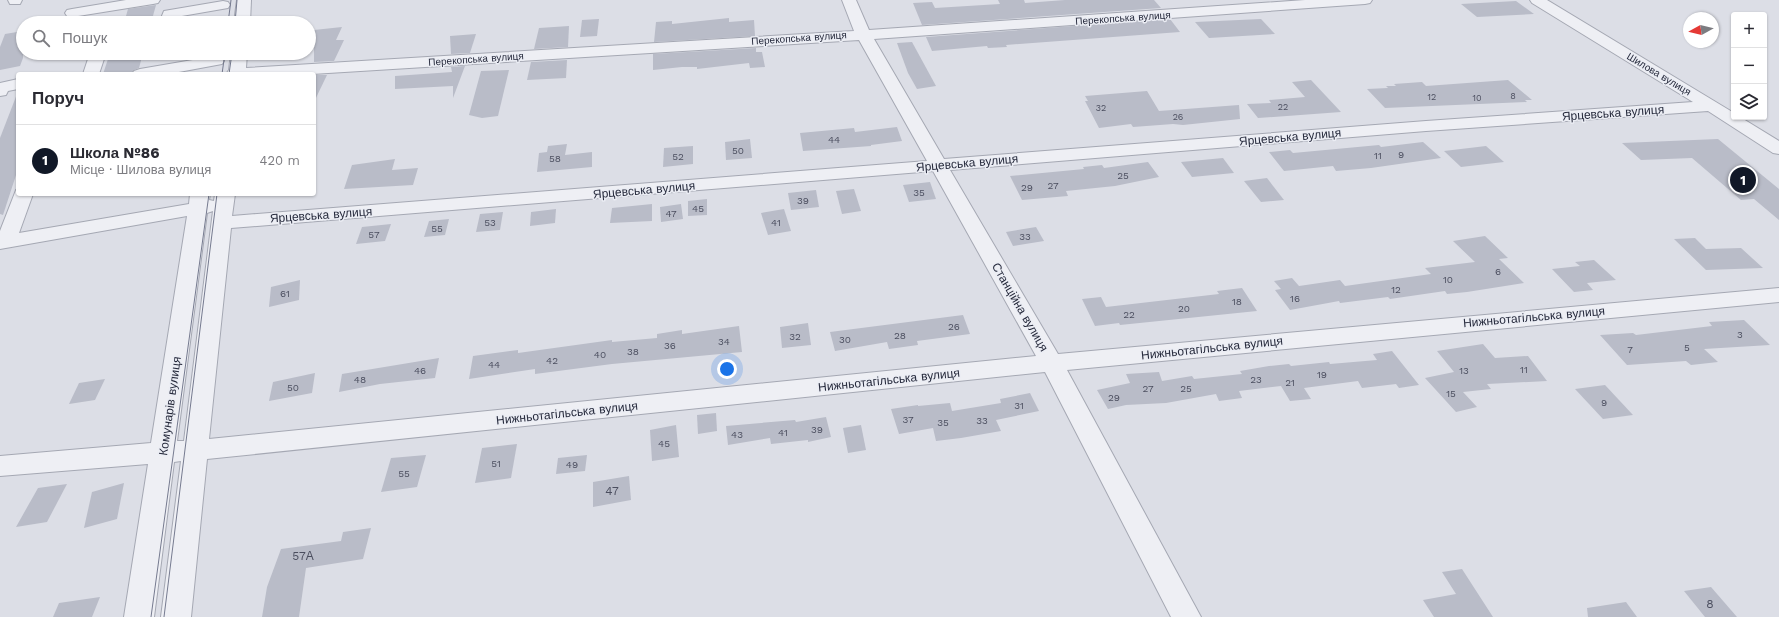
<!DOCTYPE html>
<html lang="uk">
<meta charset="utf-8">
<style>
:root{--surface:#fff;--page:#f2f2f3;--text:#2b2b33;--muted:#7c7c81;--line:#e1e1e2;--accent:#111827}
body{margin:0;font-family:"Work Sans",sans-serif;background:var(--page);color:var(--text)}
.controls{position:absolute;right:12px;top:12px;display:grid;overflow:hidden;border-radius:4px;box-shadow:0 1px 3px #0004}
.controls button{width:36px;height:36px;display:grid;place-items:center;padding:0;border:0;border-bottom:1px solid var(--line);background:var(--surface);color:var(--text);font:20px sans-serif}
.compass{position:absolute;left:1683px;top:12px;width:36px;height:36px;border-radius:50%;background:var(--surface);box-shadow:0 1px 3px #0004;rotate:262deg}
.you{position:absolute;left:727px;top:369px;width:14px;height:14px;margin:-10px;border:3px solid #fff;border-radius:50%;background:#1a73e8;box-shadow:0 0 0 6px #1a73e833}
.badge{display:grid;place-items:center;width:26px;height:26px;border-radius:50%;background:var(--accent);color:#fff;font-size:13px;font-weight:700}
.pin{position:absolute;translate:-50% -50%;border:2px solid #fff;box-shadow:0 1px 4px #0006}
.list{margin:0;padding:0;list-style:none}
h2{display:flex;justify-content:space-between;align-items:center;height:52px;margin:0;padding:0 16px;font-size:17px}
h2 small{font-size:13px;font-weight:400;color:var(--muted)}
.list li{display:grid;grid-template-columns:26px 1fr auto;gap:12px;align-items:center;box-sizing:border-box;height:72px;padding:0 16px;border-top:1px solid var(--line)}
.list b{display:block;font-size:15px;white-space:nowrap}
.list p{margin:0;font-size:13px;white-space:nowrap;color:var(--muted)}
.list em{font-size:13px;font-style:normal;color:var(--muted)}
.icon{flex:none;width:22px;height:22px;fill:none;stroke:currentColor;stroke-width:2;stroke-linecap:round;stroke-linejoin:round}
.map{position:relative;flex:none;width:1779px;height:617px;overflow:hidden}
.search{position:absolute;background:var(--surface);box-shadow:0 1px 3px #0004;left:16px;top:16px;width:300px;height:44px;display:flex;align-items:center;gap:10px;box-sizing:border-box;padding:0 14px;border-radius:22px;color:var(--muted);font-size:15px}
.panel{position:absolute;background:var(--surface);box-shadow:0 1px 3px #0004;left:16px;top:72px;width:300px;height:124px;border-radius:4px}
.map>svg:first-child{display:block}
.building{fill:#b9bcc8}
.lines{fill:none;stroke-linecap:round;stroke-linejoin:round}
.minor-casing{stroke:#a5a8b3;stroke-width:2}
.minor{fill:#eeeff4;fill-rule:evenodd}
.tram{stroke:#757a8f;stroke-width:1}
.labels{text-anchor:middle;dominant-baseline:central;stroke-width:3;stroke-linejoin:round;paint-order:stroke}
.far-number-label{font-size:9px;fill:#4b4e5f}
.far-street-label{font-size:10px;fill:#262a3c;stroke:#ebedf4}
.number-label{font-size:10px;fill:#4b4e5f}
.street-label{font-size:12px;fill:#262a3c;stroke:#ebedf4}
.near-number-label{font-size:12px;fill:#4b4e5f}
</style>
<div class="map">
<svg width="1779" height="617" viewBox="0 0 1779 617">
<rect width="100%" height="100%" fill="#dcdee6"/>
<g class="building">
<path d="M998,0H1024L1025,3L1065,0H1154L1161,8L922,25L913,3L932,2L935,8L1000,4Z"/>
<path d="M1516,1L1534,14L1477,17L1461,4Z"/>
<path d="M156,5L151,23H124L128,9Z"/>
<path d="M729,18V22L754,20L755,36L654,42L656,22L672,21V24Z"/>
<path d="M599,19L597,36L580,37L582,20Z"/>
<path d="M1170,19L1180,32L1006,45L1007,47L988,48L987,46L932,51L926,37Z"/>
<path d="M1261,19L1275,34L1209,38L1195,22Z"/>
<path d="M569,26L568,47L534,49L539,28Z"/>
<path d="M342,27L336,40H344L334,61L314,62V30Z"/>
<path d="M23,31V58L20,66L0,70V47L5,34Z"/>
<path d="M476,34L470,53L451,54L450,36Z"/>
<path d="M912,42L936,86L917,89L908,73L897,43Z"/>
<path d="M756,48V52H762L765,67L750,68L749,63L697,69V67H682L653,70V54Z"/>
<path d="M110,53H143L139,68L134,70L131,74H103Z"/>
<path d="M567,60L566,78L527,80L531,62Z"/>
<path d="M465,66L453,98V86L395,89V76L452,72L451,67Z"/>
<path d="M509,70L498,116L482,118L469,115L481,71Z"/>
<path d="M314,75H327L314,102Z"/>
<path d="M1311,80L1341,112L1258,118L1247,104L1271,103L1269,100L1305,97L1292,82Z"/>
<path d="M1508,80L1532,100H1525L1527,102L1385,108L1367,89L1388,88L1386,86H1396L1394,84L1422,82L1426,86Z"/>
<path d="M1147,91L1159,111L1239,105L1240,119L1183,125L1173,124L1133,127L1131,124L1099,128L1085,101H1088L1085,96Z"/>
<path d="M17,94L18,169L3,215L0,214V138Z"/>
<path d="M897,127L902,141L871,145V146L803,151L800,133L854,128L855,132Z"/>
<path d="M750,139L752,158L726,160L725,142Z"/>
<path d="M1718,139L1779,189V220L1754,199L1741,200L1692,158L1641,160L1622,143Z"/>
<path d="M1423,142L1441,158L1371,168L1336,171L1333,166L1284,171L1269,152L1290,150L1293,153L1379,145L1381,147Z"/>
<path d="M567,144L565,155L592,152V167L537,172L539,153L547,152L548,146Z"/>
<path d="M693,146V164L663,167L664,148Z"/>
<path d="M1486,146L1504,162L1461,167L1444,151Z"/>
<path d="M1223,158L1234,173L1192,177L1181,162Z"/>
<path d="M395,159L392,170L418,168L413,185L344,189L352,165Z"/>
<path d="M1148,162L1159,177L1115,186L1066,191L1068,196L1022,200L1010,176L1084,169L1083,167L1102,165L1104,168Z"/>
<path d="M1267,178L1284,200L1261,202L1244,181Z"/>
<path d="M930,182L936,199L909,202L903,185Z"/>
<path d="M854,189L861,211L842,214L836,191Z"/>
<path d="M816,190L819,207L791,210L788,193Z"/>
<path d="M707,199V215L688,216V201Z"/>
<path d="M652,204V221L610,223L612,208Z"/>
<path d="M681,204L683,219L661,222L660,207Z"/>
<path d="M556,209L555,223L530,226L531,212Z"/>
<path d="M784,209L791,231L768,235L761,213Z"/>
<path d="M503,212L500,230L476,232L480,214Z"/>
<path d="M449,219L445,235L424,237L429,221Z"/>
<path d="M391,224L385,241L356,244L362,227Z"/>
<path d="M1036,227L1044,241L1013,246L1006,232Z"/>
<path d="M1485,236L1508,258L1499,259L1524,283L1467,292L1447,294L1445,291L1390,299L1388,297L1340,303L1339,301L1290,310L1275,290L1281,289L1274,281L1292,278L1299,286L1340,280L1345,286L1431,274L1425,268L1475,262L1453,241Z"/>
<path d="M1695,238L1706,249L1741,248L1763,268L1706,270L1674,239Z"/>
<path d="M1594,260L1616,280L1587,283L1593,290L1574,292L1552,269L1580,266L1575,262Z"/>
<path d="M300,280L299,300L269,307L271,287Z"/>
<path d="M1242,288L1257,311L1120,325L1119,323L1095,326L1082,299L1101,297L1106,307L1219,294L1217,291Z"/>
<path d="M963,315L970,334L917,341L918,345L889,349L887,342L835,351L830,332Z"/>
<path d="M1744,320L1770,345L1704,349L1718,362L1691,365L1686,361L1627,365L1600,335L1633,333L1636,335L1712,326L1709,322Z"/>
<path d="M808,323L811,345L782,348L780,327Z"/>
<path d="M739,326L742,352L612,364L535,374V369L469,379L473,356L518,350V353L612,340V342L657,338V334L682,330V334Z"/>
<path d="M1483,344L1495,358L1528,356L1547,381L1487,384L1491,389L1463,392L1477,407L1456,412L1425,378L1454,372L1437,351Z"/>
<path d="M1392,351L1419,385L1399,388L1396,384L1362,388L1358,381L1304,388L1311,399L1290,401L1281,386L1239,391L1242,398L1219,401L1216,394L1166,403L1126,405L1108,409L1097,390L1130,383L1126,374L1159,372L1162,381L1192,376L1194,379L1242,374L1240,371L1269,366L1289,364L1291,366L1329,362L1330,364L1377,360L1373,354Z"/>
<path d="M439,358L435,378L380,384L339,392L342,374Z"/>
<path d="M315,373L312,393L269,401L273,382Z"/>
<path d="M105,379L95,400L69,404L79,383Z"/>
<path d="M1605,385L1633,415L1603,419L1575,389Z"/>
<path d="M1030,393L1039,411L996,420L1001,431L961,438L936,441L933,428L899,434L891,409L918,405V406L950,403L952,411L1001,403L1000,399Z"/>
<path d="M716,413L717,431L698,434L697,415Z"/>
<path d="M826,417L831,437L808,442V440L771,444L770,438L728,445L726,426L795,420L796,422Z"/>
<path d="M676,425L679,457L652,461L650,430Z"/>
<path d="M861,425L866,450L848,453L843,428Z"/>
<path d="M517,444L511,478L475,483L482,448Z"/>
<path d="M426,455L417,487L381,492L391,458Z"/>
<path d="M587,455L585,471L556,474L558,458Z"/>
<path d="M629,476L631,500L593,507V482Z"/>
<path d="M124,483L117,519L84,528L92,492Z"/>
<path d="M67,484L47,522L16,527L38,488Z"/>
<path d="M371,528L363,559L306,568L299,617H262L267,587L281,549L341,541L343,532Z"/>
<path d="M1462,569L1493,617H1434L1423,600L1456,594L1442,572Z"/>
<path d="M1711,587L1737,617H1705L1684,591Z"/>
<path d="M100,597L92,617H53L59,603Z"/>
<path d="M1626,602L1637,617H1588L1587,608Z"/>
</g>
<g class="lines">
<g class="minor-casing">
<g id="minor">
<path d="M8,0H22L20,4H10Z"/>
<path d="M126,0H160L158,3L153,4L72,17L67,16L65,13L67,10L72,9Z"/>
<path d="M237,0H251L250,23H234Z"/>
<path d="M842,0H856L869,30L1305,0H1372L1370,3L1365,4L874,39L944,159L1426,121L1693,102L1532,3L1530,0H1547L1734,113V117H1740L1779,141V154L1773,153L1708,111L1426,131L950,170L1058,354L1779,288V302L1067,370L1201,617H1171L1045,372L207,459L191,617H161L181,461L174,462L154,617H124L148,464L0,476V456L151,443L187,216L0,249V231L16,190L18,189V194H33L19,233L189,204L190,194H210L209,200L214,201L215,194H235L232,216L927,161L859,40L312,74H226L229,70L231,53H247L246,68L854,31ZM933,171L1036,356L209,439L231,228ZM213,211L184,441H177L207,213Z"/>
<path d="M223,1L228,2L230,5L228,8L176,17L175,23H159L164,11Z"/>
<path d="M90,53H106L99,74H83Z"/>
<path d="M216,56L222,58L224,61L222,64L168,74H132L134,71L140,69Z"/>
<path d="M18,79V89L8,91L6,95L0,96V83Z"/>
</g>
</g>
<use href="#minor" class="minor"/>
<g class="tram">
<path d="M228,23L231,0"/>
<path d="M235,23L237,0"/>
<path d="M222,74L225,53"/>
<path d="M229,74L232,53"/>
<path d="M151,617L209,194"/>
<path d="M164,617L217,194"/>
</g>
</g>
<g class="labels">
<g class="far-number-label">
<text x="1513" y="96">8</text>
<text x="1432" y="97">12</text>
<text x="1477" y="98">10</text>
<text x="1283" y="107">22</text>
<text x="1101" y="108">32</text>
<text x="1178" y="117">26</text>
</g>
<g class="far-street-label">
<text transform="translate(1123 18) rotate(-4)">Перекопська вулиця</text>
<text transform="translate(799 38) rotate(-4)">Перекопська вулиця</text>
<text transform="translate(476 59) rotate(-4)">Перекопська вулиця</text>
<text transform="translate(1659 74) rotate(31)">Шилова вулиця</text>
</g>
<g class="number-label">
<text x="834" y="139">44</text>
<text x="738" y="150">50</text>
<text x="1401" y="154">9</text>
<text x="1378" y="155">11</text>
<text x="678" y="156">52</text>
<text x="555" y="158">58</text>
<text x="1123" y="175">25</text>
<text x="1053" y="185">27</text>
<text x="1027" y="187">29</text>
<text x="919" y="192">35</text>
<text x="803" y="200">39</text>
<text x="698" y="208">45</text>
<text x="671" y="213">47</text>
<text x="490" y="222">53</text>
<text x="776" y="222">41</text>
<text x="437" y="228">55</text>
<text x="374" y="234">57</text>
<text x="1025" y="236">33</text>
<text x="1498" y="271">6</text>
<text x="1448" y="279">10</text>
<text x="1396" y="289">12</text>
<text x="285" y="293">61</text>
<text x="1295" y="298">16</text>
<text x="1237" y="301">18</text>
<text x="1184" y="308">20</text>
<text x="1129" y="314">22</text>
<text x="954" y="326">26</text>
<text x="1740" y="334">3</text>
<text x="900" y="335">28</text>
<text x="795" y="336">32</text>
<text x="845" y="339">30</text>
<text x="724" y="341">34</text>
<text x="670" y="345">36</text>
<text x="1687" y="347">5</text>
<text x="1630" y="349">7</text>
<text x="633" y="351">38</text>
<text x="600" y="354">40</text>
<text x="552" y="360">42</text>
<text x="494" y="364">44</text>
<text x="1524" y="369">11</text>
<text x="420" y="370">46</text>
<text x="1464" y="370">13</text>
<text x="1322" y="374">19</text>
<text x="360" y="379">48</text>
<text x="1256" y="379">23</text>
<text x="1290" y="382">21</text>
<text x="293" y="387">50</text>
<text x="1148" y="388">27</text>
<text x="1186" y="388">25</text>
<text x="1451" y="393">15</text>
<text x="1114" y="397">29</text>
<text x="1604" y="402">9</text>
<text x="1019" y="405">31</text>
<text x="908" y="419">37</text>
<text x="982" y="420">33</text>
<text x="943" y="422">35</text>
<text x="817" y="429">39</text>
<text x="783" y="432">41</text>
<text x="737" y="434">43</text>
<text x="664" y="443">45</text>
<text x="496" y="463">51</text>
<text x="572" y="464">49</text>
<text x="404" y="473">55</text>
</g>
<g class="street-label">
<text transform="translate(1613 113) rotate(-4)">Ярцевська вулиця</text>
<text transform="translate(1290 137) rotate(-5)">Ярцевська вулиця</text>
<text transform="translate(967 163) rotate(-5)">Ярцевська вулиця</text>
<text transform="translate(644 190) rotate(-5)">Ярцевська вулиця</text>
<text transform="translate(321 215) rotate(-4)">Ярцевська вулиця</text>
<text transform="translate(1020 307) rotate(60)">Станційна вулиця</text>
<text transform="translate(1534 317) rotate(-5)">Нижньотагільська вулиця</text>
<text transform="translate(1212 348) rotate(-6)">Нижньотагільська вулиця</text>
<text transform="translate(889 380) rotate(-6)">Нижньотагільська вулиця</text>
<text transform="translate(170 406) rotate(-82)">Комунарів вулиця</text>
<text transform="translate(567 413) rotate(-6)">Нижньотагільська вулиця</text>
</g>
<g class="near-number-label">
<text x="612" y="491">47</text>
<text x="303" y="556">57А</text>
<text x="1710" y="604">8</text>
</g>
</g>
</svg>
<div class="controls">
<button>+</button>
<button>−</button>
<button><svg class="icon" aria-label="layers" viewBox="0 0 24 24"><path d="M12 4l9 5-9 5-9-5zM3 14l9 5 9-5"/></svg></button>
</div>
<svg class="compass" viewBox="-18 -18 36 36"><path d="M0-13l5 13h-10z" fill="#e53935"/><path d="M0 13l5-13h-10z" fill="#7c7c81"/></svg>
<div class="you"></div>
<div class="pin badge" style="left:1743px;top:180px">1</div>
<div class="search"><svg class="icon" aria-label="search" viewBox="0 0 24 24"><circle cx="10" cy="10" r="6"/><path d="M15 15l6 6"/></svg>Пошук</div>
<section class="panel">
<h2>Поруч<small></small></h2>
<ul class="list">
<li><span class="badge">1</span><div><b>Школа №86</b><p>Місце · Шилова вулиця</p></div><em>420 m</em></li>
</ul>
</section>
</div>
